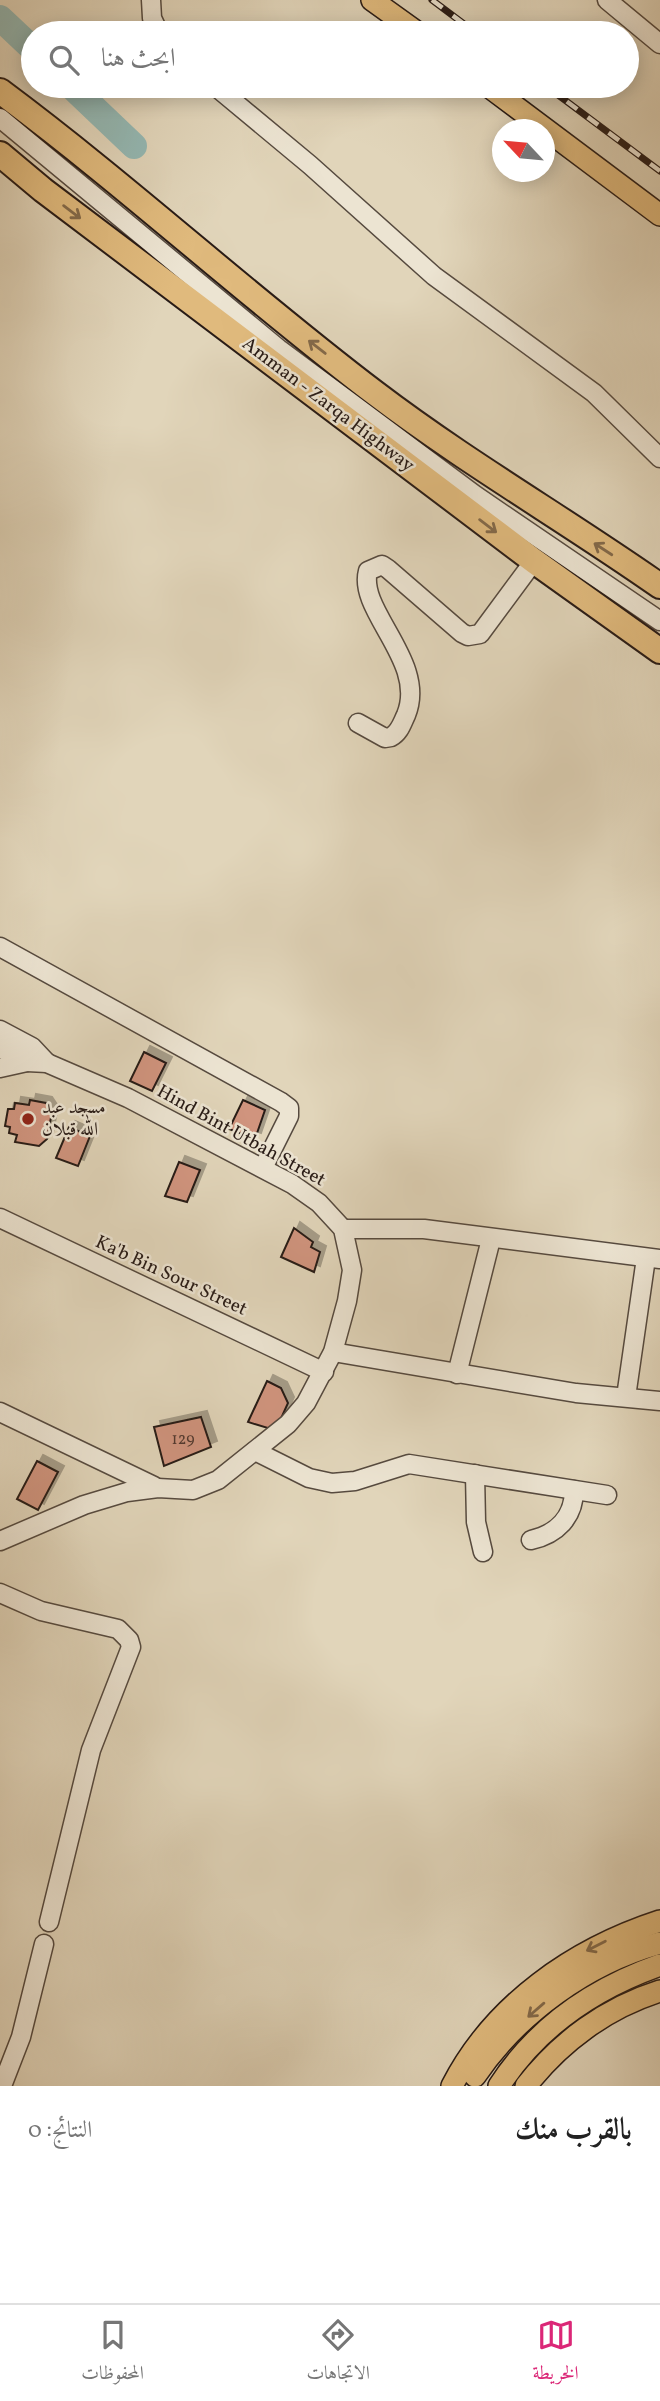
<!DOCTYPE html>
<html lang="ar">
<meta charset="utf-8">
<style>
:root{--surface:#fff;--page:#f6f6f6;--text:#222;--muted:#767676;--line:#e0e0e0;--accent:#db2777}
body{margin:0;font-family:Vollkorn,Amiri,serif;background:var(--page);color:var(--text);direction:rtl}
.compass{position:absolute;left:492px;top:119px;width:63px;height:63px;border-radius:50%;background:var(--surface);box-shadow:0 4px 18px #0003;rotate:296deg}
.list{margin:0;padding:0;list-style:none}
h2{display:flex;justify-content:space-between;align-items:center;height:91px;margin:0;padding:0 28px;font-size:30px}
h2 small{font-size:23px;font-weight:400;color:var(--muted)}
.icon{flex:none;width:38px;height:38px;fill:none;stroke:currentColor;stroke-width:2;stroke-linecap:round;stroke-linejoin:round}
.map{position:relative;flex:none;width:660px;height:2086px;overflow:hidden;direction:ltr}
.search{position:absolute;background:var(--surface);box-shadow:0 4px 18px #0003;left:21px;right:21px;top:21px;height:77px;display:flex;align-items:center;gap:18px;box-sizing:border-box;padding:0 24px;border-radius:38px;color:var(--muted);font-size:26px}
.sheet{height:217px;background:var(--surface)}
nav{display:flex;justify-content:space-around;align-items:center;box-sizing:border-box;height:98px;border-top:2px solid var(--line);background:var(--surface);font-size:19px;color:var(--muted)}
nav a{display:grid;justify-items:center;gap:4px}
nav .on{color:var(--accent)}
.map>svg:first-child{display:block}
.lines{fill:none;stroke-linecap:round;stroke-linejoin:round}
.river{stroke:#94b8b3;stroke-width:26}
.building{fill:#d0947e;stroke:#281b16;stroke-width:2;filter:url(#shadow)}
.minor-casing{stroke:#564a3f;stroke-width:21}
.major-casing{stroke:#281b16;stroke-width:24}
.highway-casing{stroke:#281b16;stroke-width:28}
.minor{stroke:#ece4d2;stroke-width:18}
.major{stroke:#e0ba7d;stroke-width:21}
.highway{stroke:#e0ba7d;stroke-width:24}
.rail-casing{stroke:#281b16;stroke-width:7}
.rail{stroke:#ece4d2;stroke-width:4.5;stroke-dasharray:13;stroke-linecap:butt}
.oneway{stroke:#846a4a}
.poi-dot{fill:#8f2418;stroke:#ece4d2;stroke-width:2.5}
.labels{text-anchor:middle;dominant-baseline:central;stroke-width:5;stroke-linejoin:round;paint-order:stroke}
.number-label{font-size:16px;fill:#523930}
.street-label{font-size:19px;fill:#281b16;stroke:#ece4d2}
.poi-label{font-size:19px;fill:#281b16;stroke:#ece4d2;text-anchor:start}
</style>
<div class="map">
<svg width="660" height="2086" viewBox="0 0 660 2086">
<defs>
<filter id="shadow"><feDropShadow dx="6" dy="-6" stdDeviation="0" flood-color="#0004"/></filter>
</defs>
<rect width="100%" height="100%" fill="#e1d5ba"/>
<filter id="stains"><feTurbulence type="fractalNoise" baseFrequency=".00286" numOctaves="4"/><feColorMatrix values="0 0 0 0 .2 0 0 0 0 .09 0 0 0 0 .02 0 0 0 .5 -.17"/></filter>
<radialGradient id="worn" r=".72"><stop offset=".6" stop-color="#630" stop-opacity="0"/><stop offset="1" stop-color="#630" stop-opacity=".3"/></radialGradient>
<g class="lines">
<g class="river">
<path d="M0,18L33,49"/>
<path d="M71,86L134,146"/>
</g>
</g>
<g class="building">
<path d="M144,1052L166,1063L152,1091L130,1081Z"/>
<path d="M30,1100L46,1103L52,1112L47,1139L39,1146L15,1142L17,1135L9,1133L10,1127L5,1126L8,1109H14L15,1103L29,1105Z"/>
<path d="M243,1100L265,1110L255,1139L229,1129Z"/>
<path d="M69,1127L90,1136L78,1166L56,1158Z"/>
<path d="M179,1162L200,1170L187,1202L165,1196Z"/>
<path d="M294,1228L313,1242L311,1247L320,1252L314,1272L281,1257Z"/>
<path d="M267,1381L281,1388L288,1403L279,1423L271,1429L248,1422Z"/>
<path d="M201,1417L211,1447L164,1466L154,1427Z"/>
<path d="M37,1461L58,1472L38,1510L17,1499Z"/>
</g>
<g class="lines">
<g class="minor-casing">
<g id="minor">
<path d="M151,0L152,18L159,33"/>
<path d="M607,0L660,44"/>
<path d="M215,86L310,165L434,276L594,393L660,458"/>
<path d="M0,118L279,349L475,495L660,621"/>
<path d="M358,723L385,738L391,737C400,732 402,723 406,715C428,662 357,611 368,571L382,565L388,569L462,633L468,636L480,634L534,561"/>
<path d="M0,947L281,1102L289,1108V1116L263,1168"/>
<path d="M0,1030L32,1047L47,1063"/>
<path d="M0,1048L27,1062L47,1063L128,1098L292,1184L319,1203L343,1229L352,1270L347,1301L333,1352L306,1403L288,1424L218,1480L193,1490L158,1488L127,1492L84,1505L0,1541"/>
<path d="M0,1068L27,1062"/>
<path d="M0,1218L324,1372"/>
<path d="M343,1229H424L660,1259"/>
<path d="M333,1352L576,1393L660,1401"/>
<path d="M457,1374L491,1239"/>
<path d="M626,1397L646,1258"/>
<path d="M0,1412L154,1486"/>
<path d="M255,1451L309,1478L332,1483L355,1481L409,1464L607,1495"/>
<path d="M475,1474L476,1522L483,1552"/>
<path d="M531,1540C557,1534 574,1517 574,1490"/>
<path d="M0,1593L41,1611L118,1629L129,1640L131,1647L91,1750L49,1922"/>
<path d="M2,2086L21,2037L44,1944"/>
</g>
</g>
<g class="major-casing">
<g id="major">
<path d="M372,0L418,33"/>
<path d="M488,86L660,215"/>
<path d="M475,2076C518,2013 587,1963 660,1943"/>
<path d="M452,2086C494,2004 574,1949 660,1921"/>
<path d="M499,2086C537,2027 595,1988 660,1965"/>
<path d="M526,2086C560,2042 606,2008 660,1991"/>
</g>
</g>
<g class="highway-casing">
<g id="highway">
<path d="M0,91C129,187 247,296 375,393C467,463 566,520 660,586"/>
<path d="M0,154L43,190L534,561L660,651"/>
</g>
</g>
<use href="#minor" class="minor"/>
<use href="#major" class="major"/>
<use href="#highway" class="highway"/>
<g class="rail-casing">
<g id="rail">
<path d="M432,0L476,33"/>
<path d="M546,86L660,171"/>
</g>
</g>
<use href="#rail" class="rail"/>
</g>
<defs><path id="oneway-shaft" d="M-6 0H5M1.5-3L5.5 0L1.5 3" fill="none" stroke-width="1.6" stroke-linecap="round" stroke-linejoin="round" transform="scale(1.75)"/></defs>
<g class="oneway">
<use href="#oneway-shaft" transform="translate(72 212) rotate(37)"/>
<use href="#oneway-shaft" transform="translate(317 347) rotate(-142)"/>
<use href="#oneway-shaft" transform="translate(488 526) rotate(37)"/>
<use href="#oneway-shaft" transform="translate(603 549) rotate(-147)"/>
<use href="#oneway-shaft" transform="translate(596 1946) rotate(153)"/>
<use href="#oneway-shaft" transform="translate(536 2010) rotate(139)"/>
</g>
<circle class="poi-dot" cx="28" cy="1119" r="7"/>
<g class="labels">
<g class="number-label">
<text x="183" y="1440">129</text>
</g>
<g class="street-label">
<text transform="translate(328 405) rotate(37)">Amman - Zarqa Highway</text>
<text transform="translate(241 1136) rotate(29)">Hind Bint Utbah Street</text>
<text transform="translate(171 1276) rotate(25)">Ka'b Bin Sour Street</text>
</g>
<g class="poi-label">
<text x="42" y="1108">مسجد عبد<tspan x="42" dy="22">الله قبلان</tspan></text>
</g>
</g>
<rect width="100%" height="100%" filter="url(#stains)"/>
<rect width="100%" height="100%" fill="url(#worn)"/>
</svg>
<svg class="compass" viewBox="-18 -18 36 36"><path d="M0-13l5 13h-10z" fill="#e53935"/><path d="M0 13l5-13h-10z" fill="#767676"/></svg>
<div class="search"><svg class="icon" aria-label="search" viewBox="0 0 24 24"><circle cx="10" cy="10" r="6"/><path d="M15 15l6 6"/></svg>ابحث هنا</div>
</div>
<section class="sheet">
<h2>بالقرب منك<small>النتائج: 0</small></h2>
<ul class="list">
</ul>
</section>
<nav>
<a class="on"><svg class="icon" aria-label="map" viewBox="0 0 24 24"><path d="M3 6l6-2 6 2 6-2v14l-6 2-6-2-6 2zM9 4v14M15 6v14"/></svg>الخريطة</a>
<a><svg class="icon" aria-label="directions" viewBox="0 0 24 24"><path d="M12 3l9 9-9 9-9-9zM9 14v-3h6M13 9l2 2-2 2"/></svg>الاتجاهات</a>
<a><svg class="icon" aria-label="saved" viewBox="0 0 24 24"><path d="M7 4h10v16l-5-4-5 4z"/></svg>المحفوظات</a>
</nav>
